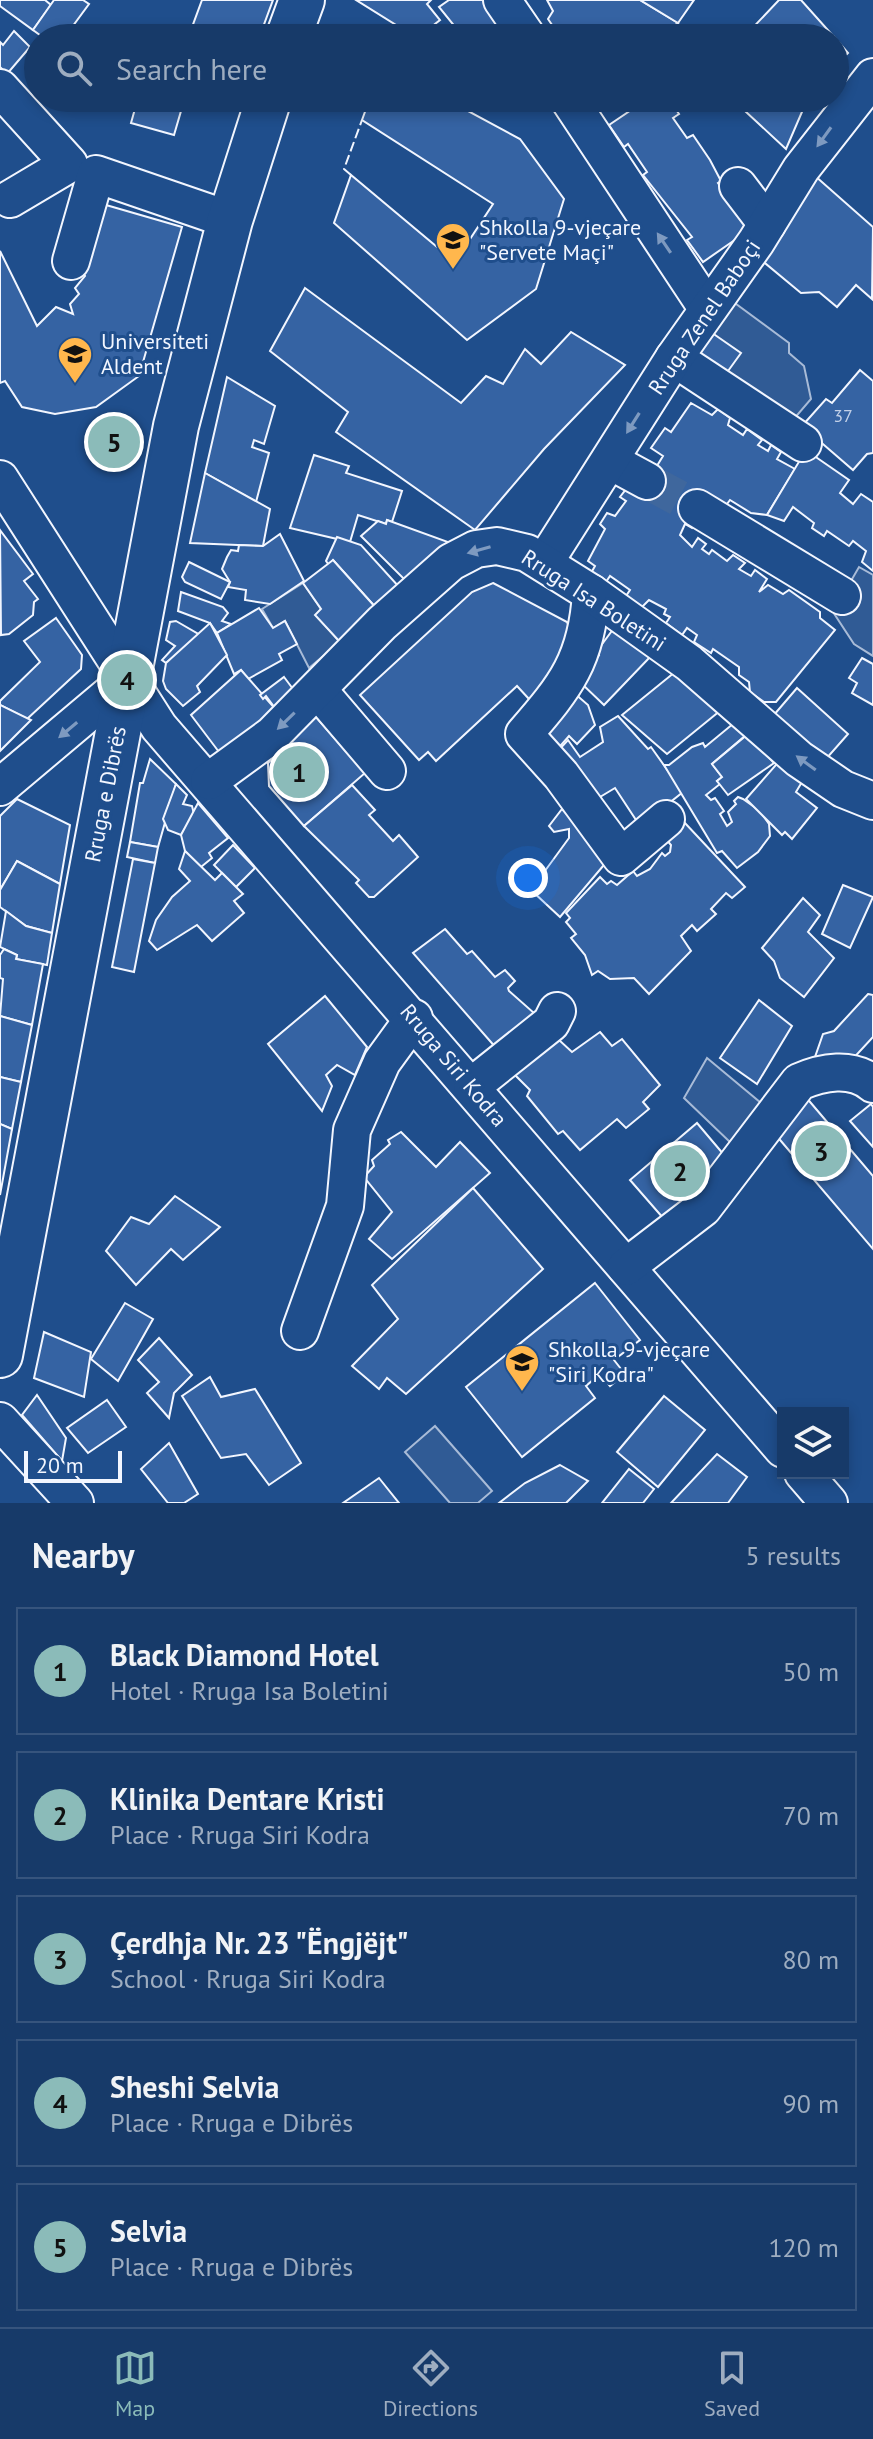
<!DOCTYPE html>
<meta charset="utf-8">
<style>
:root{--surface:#173a69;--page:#20416f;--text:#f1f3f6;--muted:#9eadc0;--line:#36547d;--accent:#8bbbb9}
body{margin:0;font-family:"PT Sans",sans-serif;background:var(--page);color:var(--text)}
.controls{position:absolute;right:24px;bottom:24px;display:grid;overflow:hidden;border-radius:0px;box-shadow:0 4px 12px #0003}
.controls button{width:72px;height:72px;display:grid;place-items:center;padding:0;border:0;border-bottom:2px solid var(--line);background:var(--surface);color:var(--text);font:40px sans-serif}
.scale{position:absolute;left:24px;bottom:20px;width:98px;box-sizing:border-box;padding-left:8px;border:4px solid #f2f6ff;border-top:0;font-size:22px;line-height:28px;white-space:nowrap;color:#f2f6ff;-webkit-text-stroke:6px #1f4e8c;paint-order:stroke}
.you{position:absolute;left:528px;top:878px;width:28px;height:28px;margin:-20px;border:6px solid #fff;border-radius:50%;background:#1a73e8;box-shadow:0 0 0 12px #1a73e833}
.badge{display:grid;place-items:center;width:52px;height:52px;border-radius:50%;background:var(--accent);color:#111;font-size:26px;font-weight:700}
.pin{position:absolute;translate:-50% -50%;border:4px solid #fff;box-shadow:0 2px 8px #0006}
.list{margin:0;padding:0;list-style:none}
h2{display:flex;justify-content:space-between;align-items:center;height:104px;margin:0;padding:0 32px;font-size:34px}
h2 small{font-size:26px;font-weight:400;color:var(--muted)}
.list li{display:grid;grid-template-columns:52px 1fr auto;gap:24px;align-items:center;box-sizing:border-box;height:128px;margin:0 16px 16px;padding:0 16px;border:2px solid var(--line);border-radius:0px}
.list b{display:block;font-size:30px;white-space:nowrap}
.list p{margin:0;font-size:26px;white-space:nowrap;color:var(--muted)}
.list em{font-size:26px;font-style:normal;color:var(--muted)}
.icon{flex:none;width:44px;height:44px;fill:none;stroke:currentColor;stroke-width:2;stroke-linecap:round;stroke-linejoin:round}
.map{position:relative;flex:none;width:873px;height:1503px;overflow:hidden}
.search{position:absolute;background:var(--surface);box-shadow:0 4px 12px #0003;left:24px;right:24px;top:24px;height:88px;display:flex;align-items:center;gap:20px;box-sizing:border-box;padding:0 28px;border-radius:44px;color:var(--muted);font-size:30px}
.sheet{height:824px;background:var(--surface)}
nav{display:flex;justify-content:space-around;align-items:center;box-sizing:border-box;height:112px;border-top:2px solid var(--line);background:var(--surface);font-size:22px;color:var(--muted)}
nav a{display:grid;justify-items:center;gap:4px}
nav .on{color:var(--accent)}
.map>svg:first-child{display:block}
.built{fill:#305b95;stroke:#a8bbd7;stroke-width:2}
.building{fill:#3563a3;stroke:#f2f6ff;stroke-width:2}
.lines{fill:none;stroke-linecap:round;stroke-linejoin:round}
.minor-tunnel{stroke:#3f679d;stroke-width:36;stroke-dasharray:36 18;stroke-linecap:butt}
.minor-casing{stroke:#f2f6ff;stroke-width:40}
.major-casing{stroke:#f2f6ff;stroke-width:48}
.minor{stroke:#1f4e8c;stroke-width:36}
.major{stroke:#1f4e8c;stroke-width:44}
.fence{stroke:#f2f6ff;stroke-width:2;stroke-dasharray:10 4;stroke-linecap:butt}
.oneway{fill:#7e9ac0}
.labels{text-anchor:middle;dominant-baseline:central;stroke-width:6;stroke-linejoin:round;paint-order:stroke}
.number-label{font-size:18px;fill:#c3d1e8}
.poi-label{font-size:22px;fill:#f2f6ff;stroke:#1f4e8c;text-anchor:start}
.street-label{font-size:22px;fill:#f2f6ff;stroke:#1f4e8c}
</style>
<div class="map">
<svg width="873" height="1503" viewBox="0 0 873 1503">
<rect width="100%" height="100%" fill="#1f4e8c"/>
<g class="built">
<path d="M728,298L789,343V353L804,366L811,399L793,420L686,353Z"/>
<path d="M859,567L873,575V656L854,644L833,612Z"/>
<path d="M303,583L321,609L316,615L340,642L309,668L285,621L273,628L262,609Z"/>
<path d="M707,1058L761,1103L733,1145L684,1098Z"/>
<path d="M435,1426L492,1491L478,1503H450L405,1452Z"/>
</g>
<g class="building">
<path d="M0,0H45L51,5L33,30L0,6Z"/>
<path d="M54,0H83L89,4L64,38H44L33,30Z"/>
<path d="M202,0H273L259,38H215L191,30Z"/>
<path d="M356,0H431L427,4L440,20L417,38Z"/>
<path d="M449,0H483L508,38H464L439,7Z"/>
<path d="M547,0H640L678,23L655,38H561L548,19L553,11Z"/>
<path d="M640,0H694L678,23Z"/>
<path d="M779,0H801L835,38H743Z"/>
<path d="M14,31L30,47L7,74L0,67V42L3,45Z"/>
<path d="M835,38L848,53L835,66Z"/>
<path d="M138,98H177L174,108L181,111L174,135L131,123Z"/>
<path d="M370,98H444L520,139L564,199L536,289L467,340L334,223L351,175L455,262L493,204L362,120Z"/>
<path d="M507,98H542L544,103L533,110Z"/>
<path d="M649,98H668L679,114L673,118L687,138L693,135L710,160L721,181L718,183L734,206L755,226L703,262L687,240L692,237L643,175L647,172L628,144L624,147L609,125Z"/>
<path d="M731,98H808L786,149Z"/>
<path d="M814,175L873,227L872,299L856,285L837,307L819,292L801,293L760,259Z"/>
<path d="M106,205L182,227L139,376L96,407L55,414L22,407L5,381L0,383V251L37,326L56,307L73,314L70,304L79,294L75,288L85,276L80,267L92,255L86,247L95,239Z"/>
<path d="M305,288L461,403L486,376L503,384L525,349L541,364L571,332L625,365L544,449L475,530L336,432L348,412L270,351Z"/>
<path d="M705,328L741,353L723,378L686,353Z"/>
<path d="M860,370L873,381V453L867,454L853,470L802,426L826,399L832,403Z"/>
<path d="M227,377L275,406L264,444L254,440L252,447L269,453L256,502L205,473Z"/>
<path d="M691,403L712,415L718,409L730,418L728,425L743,435L747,429L762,440L758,445L768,451L771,445L781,452L777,459L795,469L767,515L751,513L730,500L721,512L698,519L692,528L685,524L680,535L692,547L698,538L706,544L702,549L709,554L712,550L727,561L733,555L745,563L739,569L751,576L755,570L767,579L759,592L768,585L783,594L789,590L820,612V618L835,630L776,702H764L750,692L749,682L739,675V667L713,649L711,653L694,642L697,635L687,628L682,635L666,623L670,617L664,614L666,609L649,600L642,607L626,596L630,590L610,576L606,582L591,573L595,566L588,561L605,529L600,524L607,513L615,516L626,501L620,497L630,484L642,490L663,456L651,448L665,428L671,432Z"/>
<path d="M810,453L849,480L840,493L853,504L861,494L873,502V571L862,562L866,551L853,541L849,546L827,531L824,536L812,528L814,523L793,507L784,521L767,515L803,455Z"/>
<path d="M314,455L349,466L346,473L402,491L392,522L387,520L386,524L358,515L350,542L290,528Z"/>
<path d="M205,473L270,509L263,546L190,543Z"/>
<path d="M387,520L448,542L405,580L361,536L378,521L386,524Z"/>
<path d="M0,530L33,574L24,581L38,599L34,602L33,615L9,634L1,635Z"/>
<path d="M280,534L304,581L270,604L245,600L246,590L228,587L230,582L222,569L227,557L231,550L238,551L239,545L263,546Z"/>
<path d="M337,537L361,545L400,588L377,609L333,560L329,565L326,561Z"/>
<path d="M333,560L377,609L340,642L315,615L321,609L303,583Z"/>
<path d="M189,562L230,582L221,599L185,582L182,577Z"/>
<path d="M493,583L567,622L570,630L553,677L529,699L517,686L436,761L428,752L419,760L360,695L472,592Z"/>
<path d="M181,592L223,607L228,613L222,621L231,624L217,633L210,623L178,611Z"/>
<path d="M259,608L273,628L285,621L297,644L279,654L282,660L248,679L241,670L234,674L217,633Z"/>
<path d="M56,618L82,655L81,669L27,719L0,705V701L40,662L24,641Z"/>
<path d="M176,621L200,635L166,663L162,660L175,646L166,640L170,622Z"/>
<path d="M210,623L227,655L197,686L200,692L183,706L166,689L163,681L166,663Z"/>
<path d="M617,624L651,656L604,705L582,684L590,674L586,671L599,655L597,651Z"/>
<path d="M862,658L873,664V705L852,693L857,683L849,678Z"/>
<path d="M241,670L278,712L219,752L191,715Z"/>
<path d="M675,672L721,710L667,754L622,715Z"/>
<path d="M284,677L299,697L278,712L266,696L263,699L260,695Z"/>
<path d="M797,688L848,734L818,768L767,723Z"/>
<path d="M573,692L588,705L595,725L577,744L569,736L555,752L539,734Z"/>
<path d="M0,705L31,720L0,751Z"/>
<path d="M618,716L648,749L651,747L683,792L640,826L615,788L590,803L556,753L568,740L580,757L603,742L600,727Z"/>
<path d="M316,717L365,773L304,826L269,786L268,763Z"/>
<path d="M734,723L746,735L712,764L722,777L717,781L720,784L706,795L711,800L715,798L724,811L720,814L727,826L732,822L728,812L736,804L734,801L738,797L743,799L760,811L769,824L770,836L758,852L737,868L722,851L717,853L664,765H669L692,747L703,743L705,747Z"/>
<path d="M748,734L774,763L728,795L717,781L722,777L712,764Z"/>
<path d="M782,758L805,777L796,792L817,808L792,839L785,832L782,835L746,799Z"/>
<path d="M150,759L176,784L158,847L130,842L140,783H143Z"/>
<path d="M176,784L187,795L183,804L192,806L194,814L181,835L168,830L163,819Z"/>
<path d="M352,785L375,810L369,815L393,841L399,835L418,857L374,897H369L356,883L359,880L304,826Z"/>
<path d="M17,799L70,825L60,884L17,861L0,890V816Z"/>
<path d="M198,803L228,838L209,853L212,858L201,867L185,851L181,835Z"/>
<path d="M562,809L609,859L560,917L531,890L569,838V829L554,832L549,826Z"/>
<path d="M684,822L745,887L732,898L726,893L711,909L716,914L697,931L692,925L681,936L691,951L649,994L634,978L610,979L598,971L592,975L585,955L571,938L576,934L566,922L570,918L566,913L600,877L607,884L611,881L617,885L633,871L637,876L650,869L662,853L665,856L670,852L671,845L666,839Z"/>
<path d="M130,842L158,847L155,863L127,857Z"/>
<path d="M233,845L255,868L236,887L214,865Z"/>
<path d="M185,851L215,880L222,873L243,894L234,901L244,913L212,941L197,925L157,950L149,941L156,920L172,897L190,881L179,869Z"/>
<path d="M133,859L155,863L134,972L112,967Z"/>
<path d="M17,861L60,884L52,933L26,926L0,907V890Z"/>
<path d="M843,885L873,897L850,948L822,934Z"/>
<path d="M803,898L820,915L808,932L834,958L804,997L780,978L774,961L762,948Z"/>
<path d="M6,911L26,926L52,933L47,965L16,959L17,955L0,947Z"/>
<path d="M445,929L467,954L472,951L495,977L505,970L515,981L508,988L509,991L534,1013L533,1018L497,1049L413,953Z"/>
<path d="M4,949L17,955L16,959L43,964L32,1025L0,1016L3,979L0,978V955Z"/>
<path d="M868,994L873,995V1037L849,1063L815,1057L823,1034L834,1031Z"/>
<path d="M325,996L367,1047L355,1075L337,1065L326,1075L332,1086L322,1111L268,1044Z"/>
<path d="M759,1000L792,1026L757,1084L720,1058Z"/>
<path d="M0,1016L32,1025L21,1082L0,1077Z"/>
<path d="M600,1032L612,1046L622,1039L660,1085L643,1102L649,1109L626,1128L617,1119L580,1150L563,1131L558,1134L527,1096L530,1090L513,1073L558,1039L572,1052Z"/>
<path d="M0,1077L21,1082L12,1129L0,1124Z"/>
<path d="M805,1096L873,1176V1249L769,1127Z"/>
<path d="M871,1104L873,1107V1147L850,1121Z"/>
<path d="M697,1123L730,1162L664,1219L630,1180Z"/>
<path d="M0,1124L12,1129L0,1195Z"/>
<path d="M401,1132L436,1167L460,1142L490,1173L392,1259L369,1239L392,1212L364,1177L374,1166L372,1160L390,1144L388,1140Z"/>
<path d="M473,1188L543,1269L406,1394L387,1378L379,1389L352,1366L398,1319L372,1285Z"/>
<path d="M175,1196L220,1227L183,1260L171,1249L136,1285L106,1251L131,1217L149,1224Z"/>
<path d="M595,1283L640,1340L614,1360L625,1374L610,1386L600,1374L586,1386L595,1398L522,1457L466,1387Z"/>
<path d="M125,1303L153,1319L118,1381L91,1359Z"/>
<path d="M44,1332L91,1352L84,1397L34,1378Z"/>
<path d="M159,1338L192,1375L174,1393L169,1418L147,1393L159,1382L138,1360Z"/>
<path d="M210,1377L221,1397L255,1389L301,1463L269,1485L246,1454L221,1458L182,1396Z"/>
<path d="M37,1395L66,1438L62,1461L22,1415Z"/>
<path d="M664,1396L705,1430L658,1487L617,1452Z"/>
<path d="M107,1400L126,1427L88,1453L67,1428Z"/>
<path d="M169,1443L198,1494L184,1503H168L141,1469Z"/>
<path d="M717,1454L747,1477L728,1503H671Z"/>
<path d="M560,1465L588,1481L566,1503H499L525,1483Z"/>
<path d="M629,1469L654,1489L643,1503H602Z"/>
<path d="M379,1478L399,1503H343Z"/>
</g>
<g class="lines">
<path class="minor-tunnel" d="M647,481L697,508"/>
<g class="minor-casing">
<g id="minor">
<path d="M502,0L528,38"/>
<path d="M0,88L69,164L10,199"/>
<path d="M568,98L707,308"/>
<path d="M738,186L767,224"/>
<path d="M71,261L96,174L230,220"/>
<path d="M674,358L803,443"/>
<path d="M610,461L647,481"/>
<path d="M0,479L159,727L783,1449"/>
<path d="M697,508L842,596"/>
<path d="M544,563L674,358L756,242L801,169L873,77"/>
<path d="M591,593C587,659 566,686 524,734L561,775L621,857L666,819"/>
<path d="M318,690L387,771"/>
<path d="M209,781L272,735L382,623L451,562L476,549L497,546L527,553L591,593L689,663L799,759L843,789L873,801"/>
<path d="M0,787L127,680"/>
<path d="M472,1086L551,1023L557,1011"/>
<path d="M626,1267L703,1208L799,1082C822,1072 852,1066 873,1084"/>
<path d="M300,1331L345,1206L352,1130L382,1062L414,1018"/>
<path d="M0,1421L75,1503"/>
<path d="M803,1473L829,1503"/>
</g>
</g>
<g class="major-casing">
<g id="major">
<path d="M288,38L302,0"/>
<path d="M0,1355L176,426L230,220L269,98"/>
</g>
</g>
<use href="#minor" class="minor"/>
<use href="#major" class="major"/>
<path class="fence" d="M351,175L344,169L362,120"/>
</g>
<defs><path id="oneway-solid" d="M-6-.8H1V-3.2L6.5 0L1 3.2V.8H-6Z" transform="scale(2)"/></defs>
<g class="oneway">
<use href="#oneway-solid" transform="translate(824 137) rotate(126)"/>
<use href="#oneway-solid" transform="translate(664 243) rotate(-124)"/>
<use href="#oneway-solid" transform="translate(633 423) rotate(122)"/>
<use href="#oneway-solid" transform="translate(479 550) rotate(164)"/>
<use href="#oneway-solid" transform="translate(286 721) rotate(136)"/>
<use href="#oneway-solid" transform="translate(68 730) rotate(140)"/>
<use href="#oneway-solid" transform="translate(806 763) rotate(-144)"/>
</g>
<defs>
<g id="school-pin" transform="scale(1.8)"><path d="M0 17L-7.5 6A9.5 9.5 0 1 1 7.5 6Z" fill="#ffb74d" stroke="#1f4e8c"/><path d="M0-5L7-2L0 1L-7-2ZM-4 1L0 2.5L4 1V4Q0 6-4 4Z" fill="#111"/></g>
<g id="university-pin" transform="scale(1.8)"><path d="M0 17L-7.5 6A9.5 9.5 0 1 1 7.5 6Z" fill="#ffb74d" stroke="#1f4e8c"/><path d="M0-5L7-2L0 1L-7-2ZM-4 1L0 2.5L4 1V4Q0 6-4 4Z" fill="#111"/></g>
</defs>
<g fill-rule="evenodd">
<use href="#school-pin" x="453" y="240"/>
<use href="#university-pin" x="75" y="354"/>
<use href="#school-pin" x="522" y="1362"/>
</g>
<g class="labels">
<g class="number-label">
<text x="843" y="415">37</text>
</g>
<g class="poi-label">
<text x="479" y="227">Shkolla 9-vjeçare<tspan x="479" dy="25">"Servete Maçi"</tspan></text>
<text x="101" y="341">Universiteti<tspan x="101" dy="25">Aldent</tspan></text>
<text x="548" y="1349">Shkolla 9-vjeçare<tspan x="548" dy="25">"Siri Kodra"</tspan></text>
</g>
<g class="street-label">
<text transform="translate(704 317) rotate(-56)">Rruga Zenel Baboçi</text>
<text transform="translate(594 600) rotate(33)">Rruga Isa Boletini</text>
<text transform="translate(105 794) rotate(-79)">Rruga e Dibrës</text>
<text transform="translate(454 1065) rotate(50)">Rruga Siri Kodra</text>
</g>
</g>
</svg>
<div class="controls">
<button><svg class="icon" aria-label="layers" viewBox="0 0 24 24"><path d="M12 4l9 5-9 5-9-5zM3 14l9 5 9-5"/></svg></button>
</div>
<div class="scale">20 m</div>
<div class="you"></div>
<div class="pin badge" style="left:299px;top:772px">1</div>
<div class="pin badge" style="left:680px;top:1171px">2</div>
<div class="pin badge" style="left:821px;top:1151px">3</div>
<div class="pin badge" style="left:127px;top:680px">4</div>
<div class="pin badge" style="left:114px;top:442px">5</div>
<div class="search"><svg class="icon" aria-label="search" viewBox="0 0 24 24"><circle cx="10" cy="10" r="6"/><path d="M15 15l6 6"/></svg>Search here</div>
</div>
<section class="sheet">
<h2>Nearby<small>5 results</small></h2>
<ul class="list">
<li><span class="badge">1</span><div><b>Black Diamond Hotel</b><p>Hotel · Rruga Isa Boletini</p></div><em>50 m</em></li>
<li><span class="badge">2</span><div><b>Klinika Dentare Kristi</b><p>Place · Rruga Siri Kodra</p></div><em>70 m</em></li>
<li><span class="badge">3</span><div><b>Çerdhja Nr. 23 &quot;Ëngjëjt&quot;</b><p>School · Rruga Siri Kodra</p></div><em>80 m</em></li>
<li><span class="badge">4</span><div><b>Sheshi Selvia</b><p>Place · Rruga e Dibrës</p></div><em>90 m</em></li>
<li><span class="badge">5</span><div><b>Selvia</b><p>Place · Rruga e Dibrës</p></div><em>120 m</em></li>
</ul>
</section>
<nav>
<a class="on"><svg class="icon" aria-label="map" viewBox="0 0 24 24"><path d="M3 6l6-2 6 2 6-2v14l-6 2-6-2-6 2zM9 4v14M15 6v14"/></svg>Map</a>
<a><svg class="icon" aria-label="directions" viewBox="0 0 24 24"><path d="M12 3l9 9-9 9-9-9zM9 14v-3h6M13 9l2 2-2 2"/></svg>Directions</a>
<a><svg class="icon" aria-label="saved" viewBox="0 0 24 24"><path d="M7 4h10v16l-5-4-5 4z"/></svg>Saved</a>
</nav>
